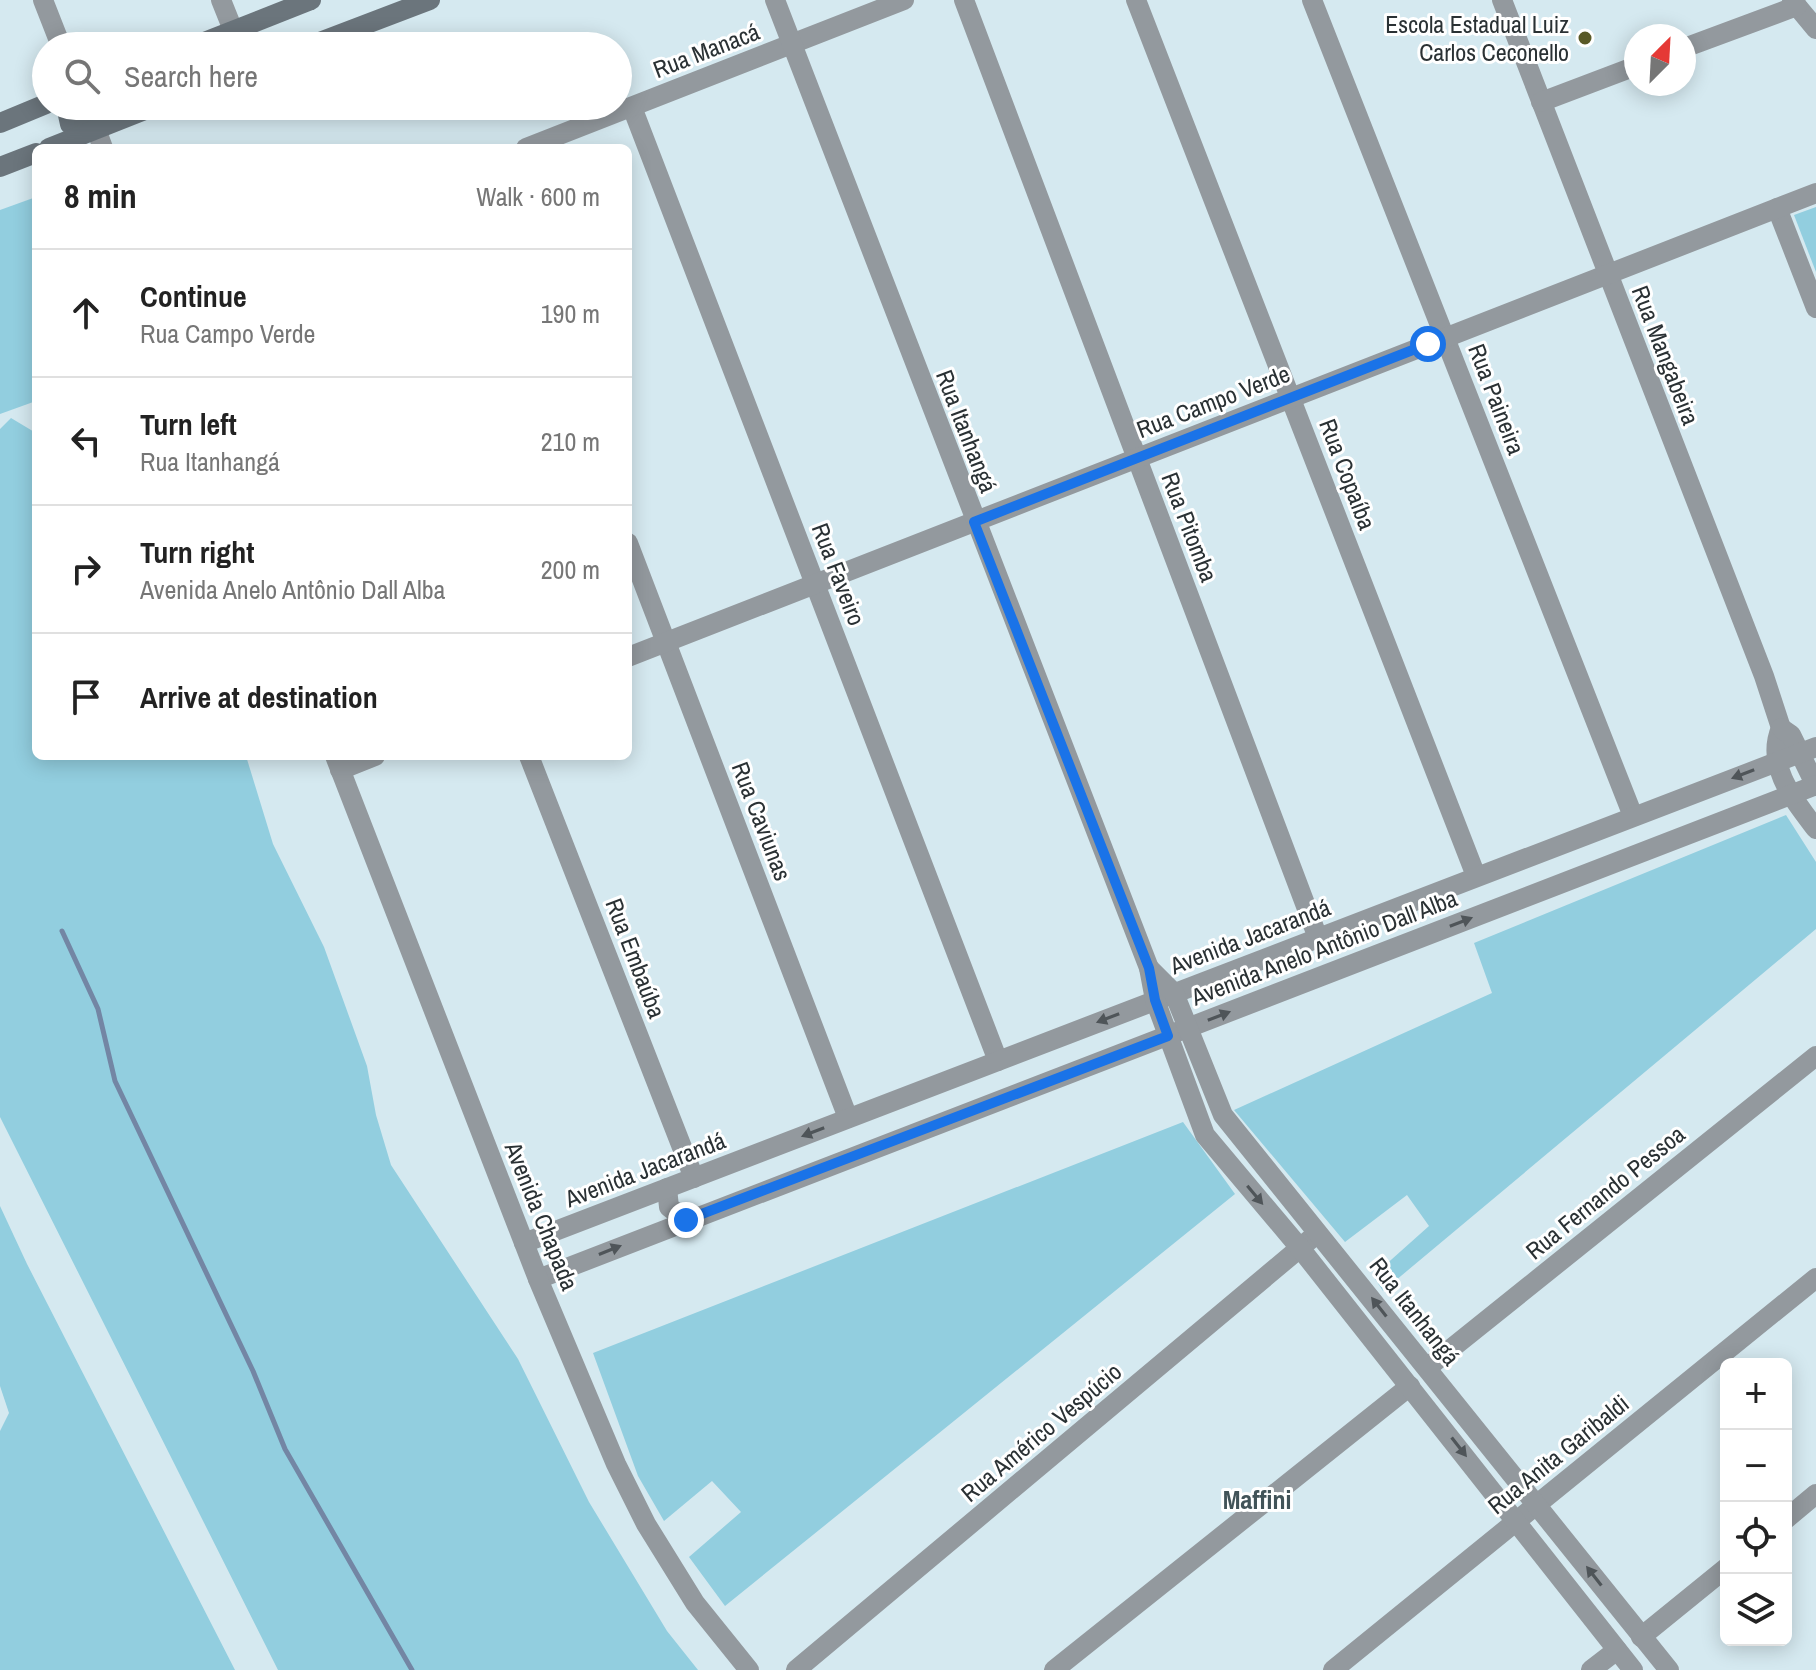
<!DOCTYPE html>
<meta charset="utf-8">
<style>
:root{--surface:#fff;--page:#f2f2f2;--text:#222;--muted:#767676;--line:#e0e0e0}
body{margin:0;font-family:"Archivo Narrow",sans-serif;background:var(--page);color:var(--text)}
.controls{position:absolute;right:24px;bottom:24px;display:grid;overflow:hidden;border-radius:12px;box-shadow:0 4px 20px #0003}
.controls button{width:72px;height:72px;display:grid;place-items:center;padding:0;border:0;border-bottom:2px solid var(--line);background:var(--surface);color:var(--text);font:40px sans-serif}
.compass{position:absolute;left:1624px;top:24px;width:72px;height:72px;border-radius:50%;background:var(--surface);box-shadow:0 4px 20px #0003;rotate:24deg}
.stop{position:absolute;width:24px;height:24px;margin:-18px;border:6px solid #1a73e8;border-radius:50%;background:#fff}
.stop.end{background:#1a73e8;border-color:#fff;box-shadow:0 2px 8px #0008}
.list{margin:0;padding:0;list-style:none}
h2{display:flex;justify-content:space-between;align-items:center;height:104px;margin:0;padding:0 32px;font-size:34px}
h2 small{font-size:26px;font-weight:400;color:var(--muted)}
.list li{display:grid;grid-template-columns:52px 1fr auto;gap:24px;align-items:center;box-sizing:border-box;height:128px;padding:0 32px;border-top:2px solid var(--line)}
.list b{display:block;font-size:30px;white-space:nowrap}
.list p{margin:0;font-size:26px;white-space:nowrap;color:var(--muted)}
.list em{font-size:26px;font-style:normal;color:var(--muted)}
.icon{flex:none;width:44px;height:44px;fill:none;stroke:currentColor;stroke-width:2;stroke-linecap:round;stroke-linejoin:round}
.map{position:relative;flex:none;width:1816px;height:1670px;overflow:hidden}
.search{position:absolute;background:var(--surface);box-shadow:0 4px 20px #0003;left:32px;top:32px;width:600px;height:88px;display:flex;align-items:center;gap:20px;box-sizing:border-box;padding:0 28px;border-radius:44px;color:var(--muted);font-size:30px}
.panel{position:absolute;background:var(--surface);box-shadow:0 4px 20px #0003;left:32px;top:144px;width:600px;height:616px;border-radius:12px}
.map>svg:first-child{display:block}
.green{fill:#92cedf}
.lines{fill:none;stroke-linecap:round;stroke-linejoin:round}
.stream{stroke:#7386a4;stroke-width:5}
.minor{stroke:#93999e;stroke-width:20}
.tertiary{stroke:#93999e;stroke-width:20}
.secondary{stroke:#6b757c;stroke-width:20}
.oneway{fill:#4f5559}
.route{stroke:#1a73e8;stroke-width:10}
.poi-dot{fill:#595927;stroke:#fff;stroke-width:3}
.labels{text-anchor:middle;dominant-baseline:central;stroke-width:6;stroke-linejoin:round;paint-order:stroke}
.poi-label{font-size:24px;fill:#2a3134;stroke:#fff;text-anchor:end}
.street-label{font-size:24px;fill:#2a3134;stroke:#fff}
.neighbourhood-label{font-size:26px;font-weight:bold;fill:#415358;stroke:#fff}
</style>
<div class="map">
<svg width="1816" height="1670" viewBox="0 0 1816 1670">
<rect width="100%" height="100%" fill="#d5e9f0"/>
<g class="green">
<path d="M36,197V401L0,414V210Z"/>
<path d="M1816,207V272L1794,215Z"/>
<path d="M11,418L36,433V756H246L273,844L324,947L367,1066L376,1115L391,1165L518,1359L589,1502L667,1631L698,1670H278L0,1117V429Z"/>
<path d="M1786,815L1816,862V929L1383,1291L1373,1276L1429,1226L1407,1195L1345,1242L1234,1110L1492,993L1474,943Z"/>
<path d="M1183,1122L1235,1194L725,1606L689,1557L741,1512L712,1481L664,1521L638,1476L593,1353Z"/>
<path d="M0,1206L27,1264L235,1670H0V1431L9,1413L0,1386Z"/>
</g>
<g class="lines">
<path class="stream" d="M62,931L98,1009L115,1081L253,1371L285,1449L412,1670"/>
<g class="minor">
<path d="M43,0L61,46"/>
<path d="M221,0L233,30"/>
<path d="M964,0L1318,938"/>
<path d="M1136,0L1476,876"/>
<path d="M1312,0L1633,816"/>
<path d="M1502,0L1764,676L1781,728"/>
<path d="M1792,0L1816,29"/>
<path d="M1684,48L1797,6"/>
<path d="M1541,102L1636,66"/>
<path d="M632,107L998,1061"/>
<path d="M526,148L904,0"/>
<path d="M1777,208L1816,308"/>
<path d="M628,543L848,1118"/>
<path d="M628,657L1816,193"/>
<path d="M1781,728C1765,766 1794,800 1816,829"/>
<path d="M1781,728L1791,735L1816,786"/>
<path d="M529,756L694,1178"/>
<path d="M340,770L375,756"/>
<path d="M667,1188L669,1207L686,1220"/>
<path d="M524,1243L1816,747"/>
<path d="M538,1279L1816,785"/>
<path d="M1427,1368L1816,1056"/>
<path d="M1786,1519L1816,1494"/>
<path d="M1641,1637L1726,1568"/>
<path d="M796,1670L1313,1237"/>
<path d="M1054,1670L1410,1386"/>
<path d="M1333,1670L1816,1278"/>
<path d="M1591,1670L1617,1650"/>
</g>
<g class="tertiary">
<path d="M775,0L1149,968L1155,1000L1205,1135L1300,1248L1633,1670"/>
<path d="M96,129L103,148"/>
<path d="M335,756L538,1279L616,1464L646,1524L695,1603L749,1670"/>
<path d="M1149,968L1174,993L1223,1115L1669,1670"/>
</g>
<g class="secondary">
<path d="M194,46L311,0"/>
<path d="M309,46L430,0"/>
<path d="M66,106L70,124L89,131L102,124L107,106"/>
<path d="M0,123L46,104"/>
<path d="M49,148L155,106"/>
<path d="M0,167L36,153"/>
</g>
</g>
<defs><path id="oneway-solid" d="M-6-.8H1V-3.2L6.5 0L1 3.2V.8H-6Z" transform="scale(2)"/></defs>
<g class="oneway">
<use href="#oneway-solid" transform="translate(1743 774) rotate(159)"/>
<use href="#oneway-solid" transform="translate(1461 922) rotate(-21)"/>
<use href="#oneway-solid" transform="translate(1219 1016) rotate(-21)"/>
<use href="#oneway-solid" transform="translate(1108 1018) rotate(159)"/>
<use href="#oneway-solid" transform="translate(813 1132) rotate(159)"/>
<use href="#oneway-solid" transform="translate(1255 1195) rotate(50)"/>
<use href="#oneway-solid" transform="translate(610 1250) rotate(-22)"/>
<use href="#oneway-solid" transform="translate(1379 1307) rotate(-128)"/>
<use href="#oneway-solid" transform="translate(1459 1447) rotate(52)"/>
<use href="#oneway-solid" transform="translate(1594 1576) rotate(-128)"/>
</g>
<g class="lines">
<path class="route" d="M686,1220L1168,1036L1155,1000L1149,968L974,522L1428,344"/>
</g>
<circle class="poi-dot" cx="1585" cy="38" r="8"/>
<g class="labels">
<g class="poi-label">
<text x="1569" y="24">Escola Estadual Luiz<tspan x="1569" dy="28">Carlos Ceconello</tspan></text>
</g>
<g class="street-label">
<text transform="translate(706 50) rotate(-21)">Rua Manacá</text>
<text transform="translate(1666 355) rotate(69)">Rua Mangabeira</text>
<text transform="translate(1497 399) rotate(69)">Rua Paineira</text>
<text transform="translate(1213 401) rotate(-21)">Rua Campo Verde</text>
<text transform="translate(967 431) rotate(69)">Rua Itanhangá</text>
<text transform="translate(1348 474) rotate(69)">Rua Copaíba</text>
<text transform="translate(1190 527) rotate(69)">Rua Pitomba</text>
<text transform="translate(839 574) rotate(69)">Rua Faveiro</text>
<text transform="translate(762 821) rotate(69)">Rua Caviunas</text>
<text transform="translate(1250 936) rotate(-21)">Avenida Jacarandá</text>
<text transform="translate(1324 947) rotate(-21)">Avenida Anelo Antônio Dall Alba</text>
<text transform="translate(636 958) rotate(69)">Rua Embaúba</text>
<text transform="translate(645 1169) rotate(-21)">Avenida Jacarandá</text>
<text transform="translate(1605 1192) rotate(-39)">Rua Fernando Pessoa</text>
<text transform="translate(542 1216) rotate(68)">Avenida Chapada</text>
<text transform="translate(1415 1311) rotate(52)">Rua Itanhangá</text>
<text transform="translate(1041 1432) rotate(-40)">Rua Américo Vespúcio</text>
<text transform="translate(1558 1454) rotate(-39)">Rua Anita Garibaldi</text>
</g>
<g class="neighbourhood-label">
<text x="1257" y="1499">Maffini</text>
</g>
</g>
</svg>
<div class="controls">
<button>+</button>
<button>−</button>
<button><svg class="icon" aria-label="locate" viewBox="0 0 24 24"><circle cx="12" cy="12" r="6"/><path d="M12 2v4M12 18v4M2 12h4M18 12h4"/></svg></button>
<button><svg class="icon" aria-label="layers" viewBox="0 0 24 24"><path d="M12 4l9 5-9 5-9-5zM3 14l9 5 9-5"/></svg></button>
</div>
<svg class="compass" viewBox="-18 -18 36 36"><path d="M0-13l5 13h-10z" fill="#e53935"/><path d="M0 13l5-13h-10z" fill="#767676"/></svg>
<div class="stop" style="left:1428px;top:344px"></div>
<div class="stop end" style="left:686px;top:1220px"></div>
<div class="search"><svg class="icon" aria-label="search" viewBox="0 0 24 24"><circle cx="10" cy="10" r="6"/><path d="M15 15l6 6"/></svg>Search here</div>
<section class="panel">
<h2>8 min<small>Walk · 600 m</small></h2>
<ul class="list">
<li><svg class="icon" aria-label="ahead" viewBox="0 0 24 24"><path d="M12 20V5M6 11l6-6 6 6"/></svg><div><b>Continue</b><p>Rua Campo Verde</p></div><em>190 m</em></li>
<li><svg class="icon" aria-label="left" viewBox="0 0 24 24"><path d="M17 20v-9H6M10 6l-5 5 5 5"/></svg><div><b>Turn left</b><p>Rua Itanhangá</p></div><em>210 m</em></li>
<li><svg class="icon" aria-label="right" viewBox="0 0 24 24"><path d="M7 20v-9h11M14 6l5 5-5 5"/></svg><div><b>Turn right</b><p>Avenida Anelo Antônio Dall Alba</p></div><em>200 m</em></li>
<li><svg class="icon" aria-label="arrive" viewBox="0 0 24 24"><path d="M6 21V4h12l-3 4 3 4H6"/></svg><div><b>Arrive at destination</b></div></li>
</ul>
</section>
</div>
